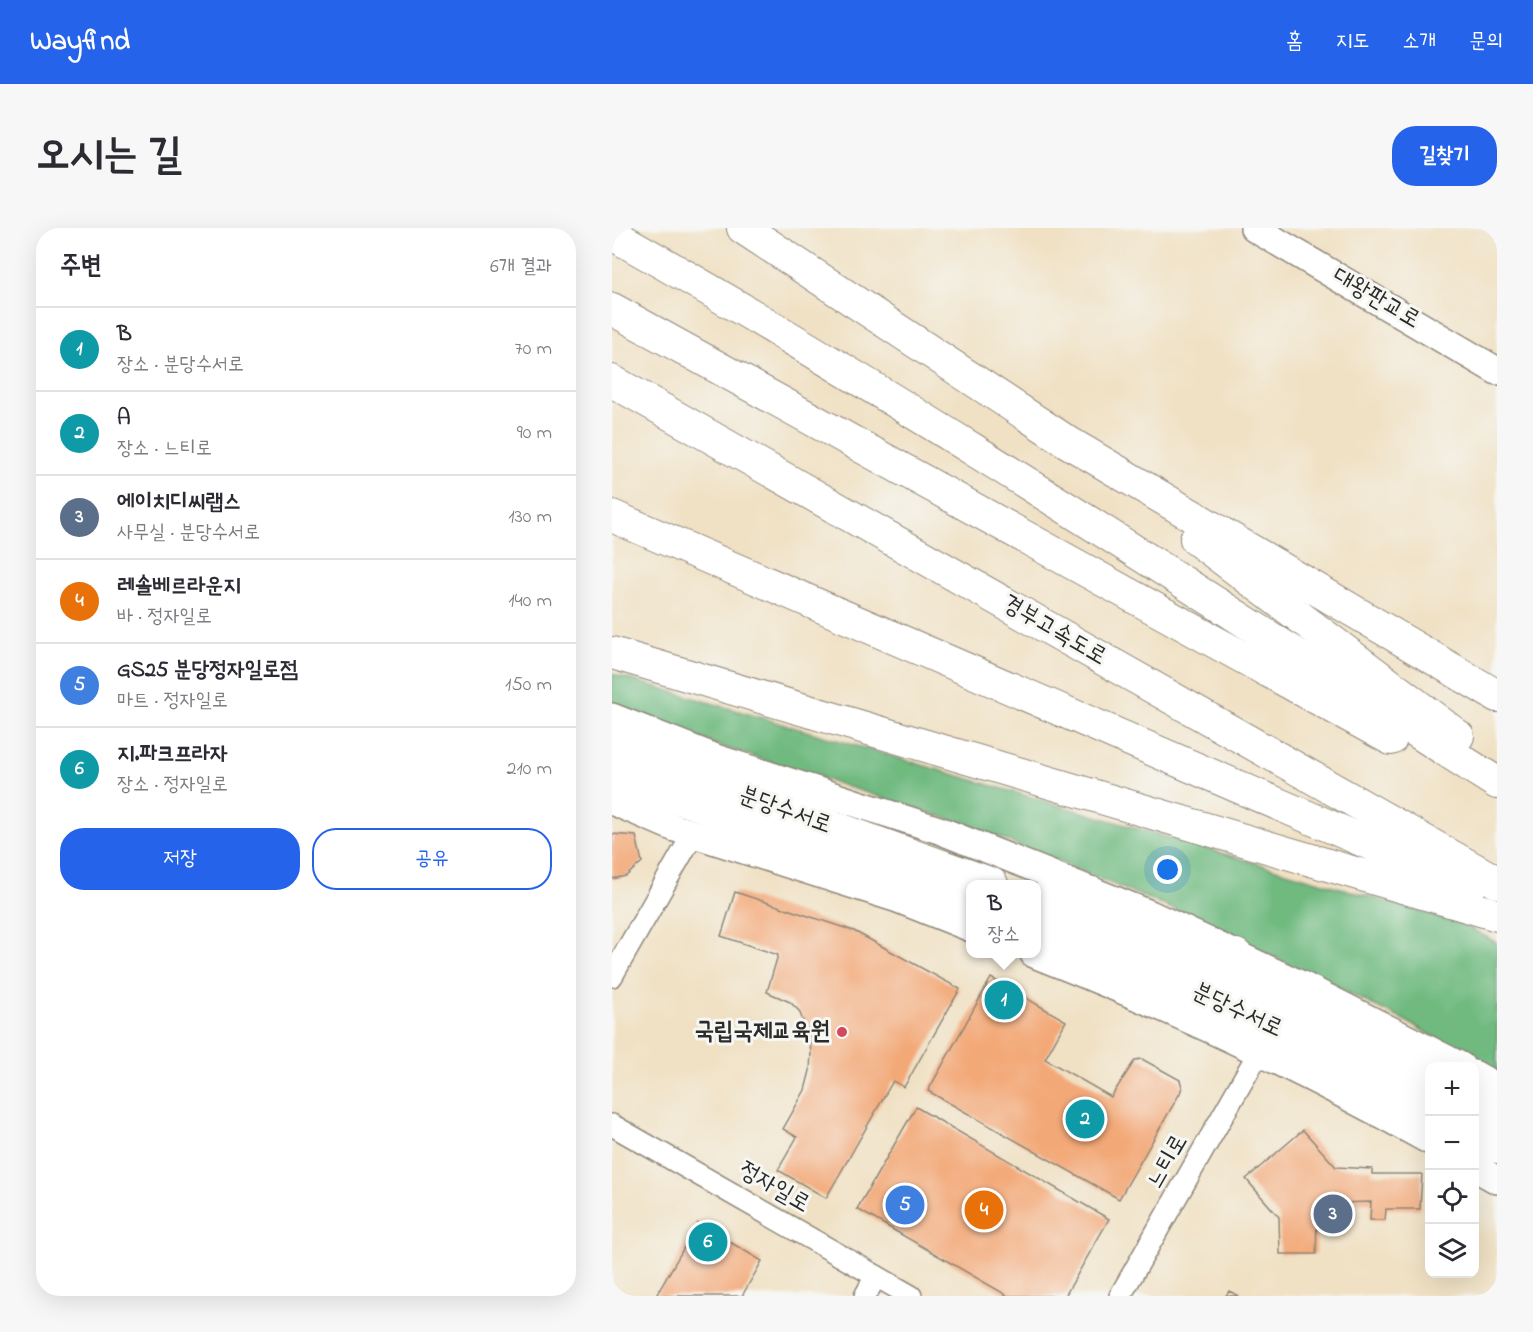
<!DOCTYPE html>
<html lang="ko">
<meta charset="utf-8">
<style>
:root{--surface:#fff;--page:#f7f7f7;--text:#2b2b33;--muted:#7c7c81;--line:#e1e1e2;--accent:#2563eb}
body{margin:0;font-family:"Indie Flower","Poor Story",sans-serif;background:var(--page);color:var(--text)}
.controls{position:absolute;right:18px;bottom:18px;display:grid;overflow:hidden;border-radius:12px;box-shadow:0 6px 24px #0002}
.controls button{width:54px;height:54px;display:grid;place-items:center;padding:0;border:0;border-bottom:2px solid var(--line);background:var(--surface);color:var(--text);font:30px sans-serif}
.you{position:absolute;left:556px;top:642px;width:21px;height:21px;margin:-15px;border:4px solid #fff;border-radius:50%;background:#1a73e8;box-shadow:0 0 0 9px #1a73e833}
.badge{display:grid;place-items:center;width:39px;height:39px;border-radius:50%;background:var(--accent);color:#fff;font-size:20px;font-weight:700}
.pin{position:absolute;translate:-50% -50%;border:3px solid #fff;box-shadow:0 2px 6px #0006}
.popup{position:absolute;left:354px;top:652px;width:75px;height:78px;box-sizing:border-box;display:grid;place-content:center;border-radius:12px;background:var(--surface);filter:drop-shadow(0 2px 4px #0005);font-size:20px;white-space:nowrap;color:var(--muted)}
.popup b{font-size:22px;color:var(--text)}
.popup::after{content:'';position:absolute;left:50%;top:100%;margin-left:-12px;border:12px solid transparent;border-top-color:var(--surface)}
.list{margin:0;padding:0;list-style:none}
h2{display:flex;justify-content:space-between;align-items:center;height:78px;margin:0;padding:0 24px;font-size:26px}
h2 small{font-size:20px;font-weight:400;color:var(--muted)}
.list li{display:grid;grid-template-columns:39px 1fr auto;gap:18px;align-items:center;box-sizing:border-box;height:84px;padding:0 24px;border-top:2px solid var(--line)}
.list b{display:block;font-size:22px;white-space:nowrap}
.list p{margin:0;font-size:20px;white-space:nowrap;color:var(--muted)}
.list em{font-size:20px;font-style:normal;color:var(--muted)}
.actions{display:flex;gap:12px;padding:18px 24px}
.actions a{flex:1;padding:14px 0;border:2px solid var(--accent);border-radius:24px;text-align:center;font-size:21px;color:var(--accent)}
.actions .main{background:var(--accent);color:#fff}
.icon{flex:none;width:33px;height:33px;fill:none;stroke:currentColor;stroke-width:2;stroke-linecap:round;stroke-linejoin:round}
.map{position:relative;flex:none;width:885px;height:1068px;overflow:hidden;border-radius:24px}
header{display:flex;align-items:center;gap:36px;box-sizing:border-box;height:84px;padding:0 30px;background:var(--accent);color:#fff}
header strong{font-size:28px}
nav{display:flex;gap:33px;margin-inline-start:auto;font-size:21px}
.intro{display:flex;align-items:center;justify-content:space-between;box-sizing:border-box;height:144px;padding:0 36px}
h1{margin:0;font-size:42px}
.button{padding:15px 27px;border-radius:24px;background:var(--accent);color:#fff;font-size:21px;font-weight:700}
main{display:flex;gap:36px;padding:0 36px}
aside{flex:1;background:var(--surface);border-radius:24px;box-shadow:0 6px 24px #0002}
.map>svg:first-child{display:block}
.forest{fill:#70ba80;stroke:#4e7256;stroke-width:1.5}
.building{fill:#f3a877}
.lines{fill:none;stroke-linecap:round;stroke-linejoin:round}
.minor-casing{stroke:#8e8678;stroke-width:24}
.major-casing{stroke:#8e8678;stroke-width:30}
.highway-casing{stroke:#8e8678;stroke-width:34}
.minor{stroke:#fff;stroke-width:21}
.major{stroke:#fff;stroke-width:27}
.highway{stroke:#fff;stroke-width:32}
.poi-dot{fill:#d1495b;stroke:#f6f6f2;stroke-width:2}
.labels{text-anchor:middle;dominant-baseline:central;stroke-width:6;stroke-linejoin:round;paint-order:stroke}
.street-label{font-size:24px;fill:#2b2b2b;stroke:#f6f6f2}
.poi-label{font-size:24px;font-weight:bold;fill:#2b2b2b;stroke:#f6f6f2;text-anchor:end}
</style>
<header>
<strong>Wayfind</strong>
<nav><a>홈</a><a>지도</a><a>소개</a><a>문의</a></nav>
</header>
<div class="intro"><h1>오시는 길</h1><a class="button">길찾기</a></div>
<main>
<aside>
<h2>주변<small>6개 결과</small></h2>
<ul class="list">
<li><span class="badge" style="background:#0f9aa8">1</span><div><b>B</b><p>장소 · 분당수서로</p></div><em>70 m</em></li>
<li><span class="badge" style="background:#0f9aa8">2</span><div><b>A</b><p>장소 · 느티로</p></div><em>90 m</em></li>
<li><span class="badge" style="background:#5c6f8a">3</span><div><b>에이치디씨랩스</b><p>사무실 · 분당수서로</p></div><em>130 m</em></li>
<li><span class="badge" style="background:#e8710a">4</span><div><b>레솔베르라운지</b><p>바 · 정자일로</p></div><em>140 m</em></li>
<li><span class="badge" style="background:#3f7fe0">5</span><div><b>GS25 분당정자일로점</b><p>마트 · 정자일로</p></div><em>150 m</em></li>
<li><span class="badge" style="background:#0f9aa8">6</span><div><b>지.파크프라자</b><p>장소 · 정자일로</p></div><em>210 m</em></li>
</ul>
<div class="actions"><a class="main">저장</a><a>공유</a></div>
</aside>
<div class="map">
<svg width="885" height="1068" viewBox="0 0 885 1068">
<rect width="100%" height="100%" fill="#f6f6f2"/>
<filter id="ink" filterUnits="userSpaceOnUse"><feTurbulence type="fractalNoise" baseFrequency=".0167" numOctaves="2"/><feDisplacementMap in="SourceGraphic" scale="12" xChannelSelector="R" yChannelSelector="G"/><feConvolveMatrix kernelMatrix="1 2 1 2 8 2 1 2 1" color-interpolation-filters="sRGB"/></filter>
<filter id="wash" filterUnits="userSpaceOnUse"><feTurbulence type="fractalNoise" baseFrequency=".008" numOctaves="4" result="noise"/><feDisplacementMap in="SourceGraphic" scale="24" xChannelSelector="R" yChannelSelector="G"/><feGaussianBlur stdDeviation="1.35" result="paint"/><feColorMatrix in="noise" values="0 0 0 0 0 0 0 0 0 0 0 0 0 0 0 0 0 1.4 0 .05"/><feComposite in="paint" operator="in"/></filter>
<g filter="url(#wash)">
<rect width="100%" height="100%" fill="#f0e1c4"/>
<path class="forest" d="M0,446L851,696L885,715V845L794,793L571,685L359,598L114,520L0,478Z"/>
<g id="blocks">
<g class="building">
<path d="M0,606L24,608L30,634L14,648L0,651Z"/>
<path d="M123,664L242,703L348,761L292,859L281,853L214,970L166,942L185,909L171,901L193,862L198,843L199,824L197,807L187,783L178,774L155,764L166,727L109,708Z"/>
<path d="M379,750L454,793L433,831L499,869L523,832L530,831L568,852L570,859L568,865L507,971L316,863Z"/>
<path d="M304,879L497,991L453,1068H396L245,981Z"/>
<path d="M691,902L724,939L760,941V946H810L808,981H774L773,992H758L759,974L725,975L705,992L704,1026H668L667,989L634,951Z"/>
<path d="M86,995L150,1033L130,1068H44Z"/>
<path d="M617,1063L627,1068H614Z"/>
</g>
</g>
</g>
<g filter="url(#ink)">
<use href="#blocks" fill-opacity="0" stroke="#8e8678" stroke-width="1.5"/>
<g class="lines">
<g class="minor-casing">
<g id="minor">
<path d="M0,748L81,606"/>
<path d="M0,897L299,1068"/>
<path d="M253,1068L264,1048"/>
<path d="M508,1068L647,824"/>
</g>
</g>
<g class="major-casing">
<g id="major">
<path d="M642,0L885,143"/>
<path d="M0,489L104,530L327,602L538,686L694,759L849,838"/>
<path d="M0,573L63,600L286,671L359,700"/>
<path d="M422,726C557,779 691,842 818,913"/>
<path d="M862,846L885,859"/>
<path d="M862,939L885,952"/>
</g>
</g>
<g class="highway-casing">
<g id="highway">
<path d="M131,0L454,213L885,468"/>
<path d="M0,6C302,177 592,368 885,555"/>
<path d="M0,81L779,511"/>
<path d="M0,153L885,654"/>
<path d="M0,288L858,659"/>
<path d="M584,311L846,508"/>
<path d="M0,425L885,687"/>
<path d="M0,519L380,656"/>
<path d="M0,545L35,559L311,655L359,674"/>
<path d="M430,671L480,665"/>
<path d="M425,672L512,704L673,777L818,854"/>
<path d="M425,700L543,747L662,799L818,882"/>
<path d="M624,727L662,766"/>
<path d="M862,878L885,890"/>
<path d="M862,906L885,919"/>
</g>
</g>
<use href="#minor" class="minor"/>
<use href="#major" class="major"/>
<use href="#highway" class="highway"/>
</g>
</g>
<circle class="poi-dot" cx="230" cy="804" r="6"/>
<g class="labels">
<g class="street-label">
<text transform="translate(764 71) rotate(30)">대왕판교로</text>
<text transform="translate(442 403) rotate(30)">경부고속도로</text>
<text transform="translate(173 583) rotate(20)">분당수서로</text>
<text transform="translate(625 783) rotate(25)">분당수서로</text>
<text transform="translate(556 934) rotate(-60)">느티로</text>
<text transform="translate(162 960) rotate(30)">정자일로</text>
</g>
<g class="poi-label">
<text x="218" y="804">국립국제교육원</text>
</g>
</g>
</svg>
<div class="controls">
<button>+</button>
<button>−</button>
<button><svg class="icon" aria-label="locate" viewBox="0 0 24 24"><circle cx="12" cy="12" r="6"/><path d="M12 2v4M12 18v4M2 12h4M18 12h4"/></svg></button>
<button><svg class="icon" aria-label="layers" viewBox="0 0 24 24"><path d="M12 4l9 5-9 5-9-5zM3 14l9 5 9-5"/></svg></button>
</div>
<div class="you"></div>
<div class="pin badge" style="left:392px;top:772px;background:#0f9aa8">1</div>
<div class="popup"><b>B</b>장소</div>
<div class="pin badge" style="left:473px;top:891px;background:#0f9aa8">2</div>
<div class="pin badge" style="left:721px;top:986px;background:#5c6f8a">3</div>
<div class="pin badge" style="left:372px;top:982px;background:#e8710a">4</div>
<div class="pin badge" style="left:293px;top:977px;background:#3f7fe0">5</div>
<div class="pin badge" style="left:96px;top:1014px;background:#0f9aa8">6</div>
</div>
</main>
